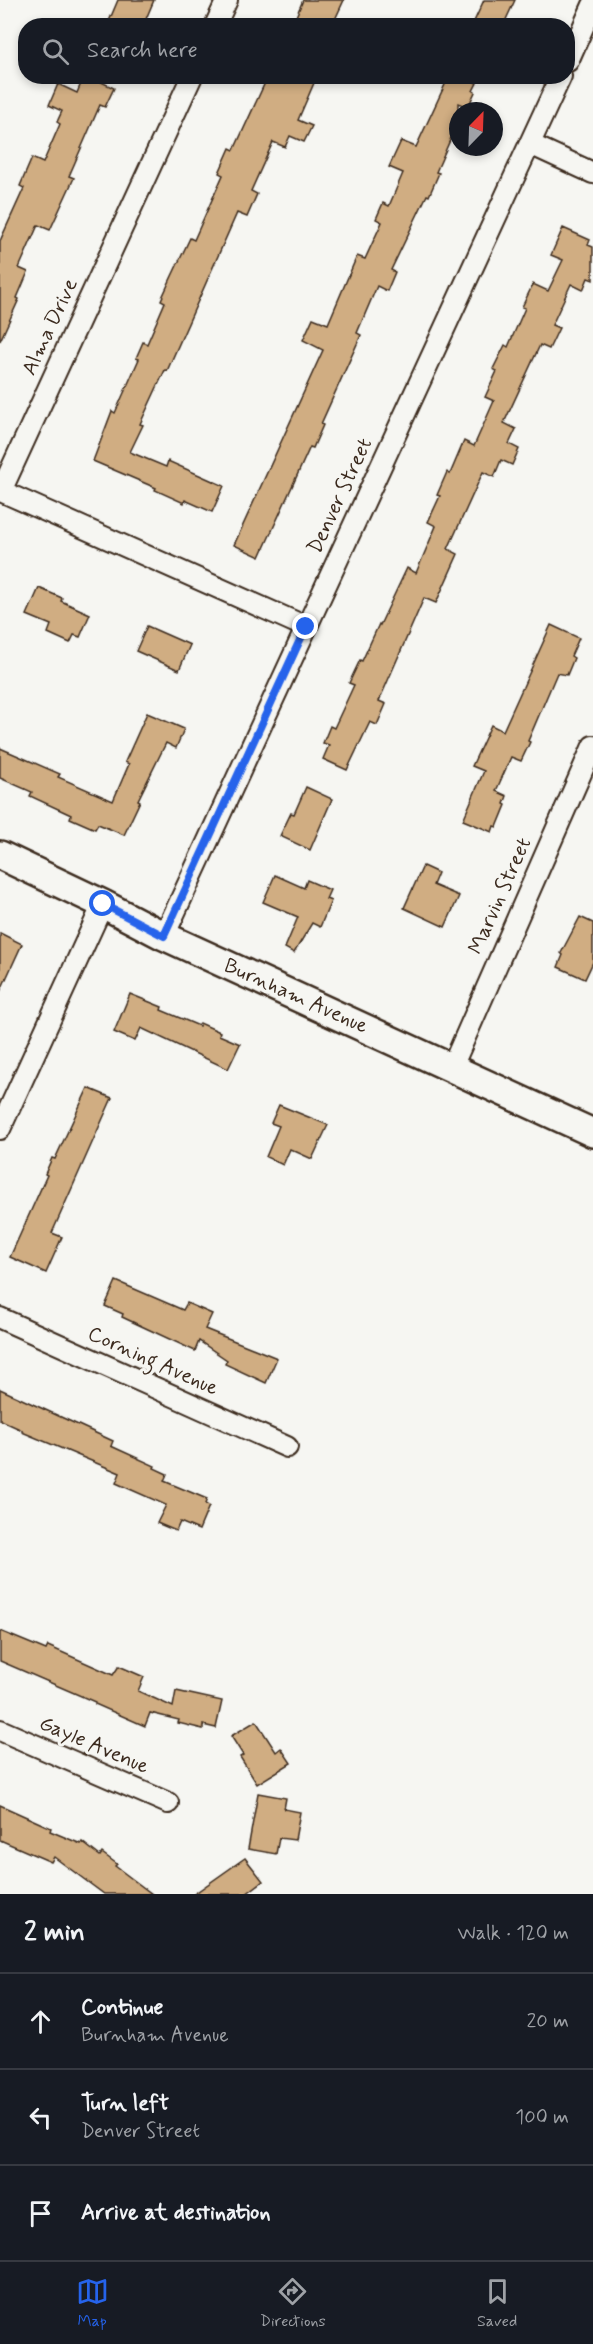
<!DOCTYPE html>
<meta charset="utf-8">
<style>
:root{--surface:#171b24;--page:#242831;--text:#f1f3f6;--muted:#9ea1a6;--line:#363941;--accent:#2563eb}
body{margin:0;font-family:Mynerve,sans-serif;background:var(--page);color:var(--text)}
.compass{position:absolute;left:449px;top:102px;width:54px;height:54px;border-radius:50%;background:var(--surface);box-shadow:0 3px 9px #0003;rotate:23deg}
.stop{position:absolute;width:18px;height:18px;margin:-14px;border:4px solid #2563eb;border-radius:50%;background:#fff}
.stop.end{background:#2563eb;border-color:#fff;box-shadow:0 2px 6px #0008}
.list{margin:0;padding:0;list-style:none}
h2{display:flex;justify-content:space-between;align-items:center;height:78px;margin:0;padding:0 24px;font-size:26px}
h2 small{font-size:20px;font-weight:400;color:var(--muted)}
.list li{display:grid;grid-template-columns:39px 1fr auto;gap:18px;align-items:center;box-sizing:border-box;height:96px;padding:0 24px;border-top:2px solid var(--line)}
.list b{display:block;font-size:22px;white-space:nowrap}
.list p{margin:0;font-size:20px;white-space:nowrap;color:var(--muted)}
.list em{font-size:20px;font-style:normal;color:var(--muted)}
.icon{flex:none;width:33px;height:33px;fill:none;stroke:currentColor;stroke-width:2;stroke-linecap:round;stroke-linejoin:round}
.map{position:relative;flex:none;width:593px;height:1894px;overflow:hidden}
.search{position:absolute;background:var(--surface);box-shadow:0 3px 9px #0003;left:18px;right:18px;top:18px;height:66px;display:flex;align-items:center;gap:15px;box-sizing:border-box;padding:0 21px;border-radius:24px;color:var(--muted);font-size:22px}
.sheet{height:366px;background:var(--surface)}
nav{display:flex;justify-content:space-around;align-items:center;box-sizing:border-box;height:84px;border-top:2px solid var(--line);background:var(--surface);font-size:16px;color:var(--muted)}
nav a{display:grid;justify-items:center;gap:3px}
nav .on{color:var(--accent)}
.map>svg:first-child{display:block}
.building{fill:#d0ad82;stroke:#3b2a1e;stroke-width:1.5}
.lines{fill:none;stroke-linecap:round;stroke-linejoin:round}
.street-casing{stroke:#3b2a1e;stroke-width:24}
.secondary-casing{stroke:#3b2a1e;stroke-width:32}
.street{stroke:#f6f6f2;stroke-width:20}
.secondary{stroke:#f6f6f2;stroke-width:27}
.route{stroke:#2563eb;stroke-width:8}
.labels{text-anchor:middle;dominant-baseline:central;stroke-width:6;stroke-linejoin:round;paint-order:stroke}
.street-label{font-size:21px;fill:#3b2a1e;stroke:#f6f6f2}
</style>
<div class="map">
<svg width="593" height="1894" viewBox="0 0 593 1894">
<rect width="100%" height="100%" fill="#f6f6f2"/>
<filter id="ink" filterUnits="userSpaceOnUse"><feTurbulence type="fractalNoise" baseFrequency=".0167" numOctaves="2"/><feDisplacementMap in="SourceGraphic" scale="12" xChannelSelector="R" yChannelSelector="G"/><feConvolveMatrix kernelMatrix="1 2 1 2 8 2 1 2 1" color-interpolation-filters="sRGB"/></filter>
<g filter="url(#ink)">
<g class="building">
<path d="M118,0H154L143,26H107Z"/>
<path d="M303,0H344L332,26H292Z"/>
<path d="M484,0H515L503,26H472Z"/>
<path d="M84,76H89L114,88L105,107L100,105L69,176L74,178L50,230L38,225L19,268L28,272L17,298L19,299L0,341V241L24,188L20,186L32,158L43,163L60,124L57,122L62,111L49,105L58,84L77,93Z"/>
<path d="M268,76H317L298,120L312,126L304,142L290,136L285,147L273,142L251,191L257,194L247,217L237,213L167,371L165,370L140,424L143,425L130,452L166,467L168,461L224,486L212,512L185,500L184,503L155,490L156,488L93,461L112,411L115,413L139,359L136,358L143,342L147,344L165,302L161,300L172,276L190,238L194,240L223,175L219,173L230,148L234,150Z"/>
<path d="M449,76H463L477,83L473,91L475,92L468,107L458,103V122L436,172L439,173L429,196L427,195L391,270L395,272L387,291L377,286L357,333L361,335L321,424L323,425L313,448L310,447L260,557L234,545L323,350L303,340L313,318L328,324L357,256L365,259L382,222L376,219L383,203L389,206L403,173L389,167L401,141L416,147Z"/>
<path d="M563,228L590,240L588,245L593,247V280L588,278L583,290L571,284L552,325L559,328L549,349L540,345L504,423L516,429L509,444L519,449L512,465L501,460L494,477L483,472L448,549L458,554L436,603L424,598L379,701L386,704L377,725L370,722L347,770L323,759L329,745L323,743L330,726L334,728L354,685L349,683L360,660L362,661L379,624L380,625L407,568L416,573L436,526L428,522L440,496L437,495L447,472L450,474L464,441L474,446L494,401L485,397L497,371L493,369L505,345L508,347L525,308L522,307L533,284L548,291L563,260L551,255Z"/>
<path d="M39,588L62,598L61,601L90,614L80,637L74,635L70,643L48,633L51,625L27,615Z"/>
<path d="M551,625L579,638L571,656L574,658L567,675L557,673L528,741L530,742L521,761L511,757L496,791L507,796L504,804L506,805L497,827L494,826L492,832L463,820L484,771L472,766L491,725L503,731Z"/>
<path d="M147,626L190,645L179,670L136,651Z"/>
<path d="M147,713L184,729L176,748L166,743L138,800L140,801L124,835L98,824L95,829L70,818L71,815L30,796L32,792L0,778V748L60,774L58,777L113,801L129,764L125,762Z"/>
<path d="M306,787L332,799L310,850L280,836L291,813L294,814Z"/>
<path d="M423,866L438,873L433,885L459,896L445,927L404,908Z"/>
<path d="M275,875L304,888L307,880L330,890L326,899L331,901L320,927L312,923L294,953L285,948L298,917L263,902Z"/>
<path d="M580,917L593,923V962L585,979L558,967L563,955L561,953Z"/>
<path d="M0,933L22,944L0,992Z"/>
<path d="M130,994L162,1007L161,1010L199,1026L200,1023L220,1032L219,1035L240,1044L228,1069L141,1028L135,1041L114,1032Z"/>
<path d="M88,1088L112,1098L52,1233L62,1237L46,1273L10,1257L47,1175L45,1174L52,1158L55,1159Z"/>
<path d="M279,1105L328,1125L312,1159L290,1149L283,1165L266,1157L279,1126L271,1123Z"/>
<path d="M116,1281L183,1310L187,1303L212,1314L205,1329L277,1358L266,1383L225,1364L227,1360L199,1341L195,1351L122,1317L123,1314L105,1306Z"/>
<path d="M0,1389L113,1441L111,1446L155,1466L154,1468L167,1474L164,1481L207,1499L205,1504L209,1506L199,1530L180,1522L176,1531L157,1523L166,1505L116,1483L120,1473L22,1432V1430L0,1420Z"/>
<path d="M0,1631L46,1650L48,1646L113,1675L119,1666L144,1677L138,1691L173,1707L176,1691L222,1701L216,1728L203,1725V1729L178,1723L179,1720L150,1713L145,1726L95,1704V1702L0,1661Z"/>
<path d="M256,1721L276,1752L281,1748L291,1763L257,1784L240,1757L243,1755L231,1736Z"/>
<path d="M258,1793L286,1798L284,1809L300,1812L295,1840L279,1838L276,1854L248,1849Z"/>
<path d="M0,1805L51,1828L50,1831L81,1844L82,1842L100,1856L102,1853L117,1864L115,1866L152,1894H104L54,1857L51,1862L0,1840Z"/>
<path d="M245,1858L263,1881L246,1894H194Z"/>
</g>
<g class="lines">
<g class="street-casing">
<g id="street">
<path d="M215,26L227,0"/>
<path d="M568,61L593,5"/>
<path d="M192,76L1,491L306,627"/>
<path d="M530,144L593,173"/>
<path d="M164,936L561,76"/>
<path d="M452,1067L593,746"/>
<path d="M0,1129L103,904"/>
<path d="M0,1318L287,1447"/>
<path d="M0,1730L168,1803"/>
</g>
</g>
<g class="secondary-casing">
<path id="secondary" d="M0,855L103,904L164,936L593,1133"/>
</g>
<use href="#street" class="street"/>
<use href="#secondary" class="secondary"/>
</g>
</g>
<g class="lines" filter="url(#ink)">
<path class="route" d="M103,904L164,936L306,627"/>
</g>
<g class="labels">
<g class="street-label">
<text transform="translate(50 327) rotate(-65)">Alma Drive</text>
<text transform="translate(340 496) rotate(-65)">Denver Street</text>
<text transform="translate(500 896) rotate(-66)">Marvin Street</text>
<text transform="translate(296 996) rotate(24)">Burnham Avenue</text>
<text transform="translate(153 1361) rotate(24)">Corning Avenue</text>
<text transform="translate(94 1745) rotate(23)">Gayle Avenue</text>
</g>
</g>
</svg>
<svg class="compass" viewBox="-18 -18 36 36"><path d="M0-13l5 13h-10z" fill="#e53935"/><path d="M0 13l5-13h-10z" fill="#9ea1a6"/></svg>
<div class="stop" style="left:103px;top:904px"></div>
<div class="stop end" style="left:306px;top:627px"></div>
<div class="search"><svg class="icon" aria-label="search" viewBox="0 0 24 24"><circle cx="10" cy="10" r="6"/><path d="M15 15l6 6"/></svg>Search here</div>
</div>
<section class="sheet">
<h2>2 min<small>Walk · 120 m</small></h2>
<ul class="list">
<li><svg class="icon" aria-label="ahead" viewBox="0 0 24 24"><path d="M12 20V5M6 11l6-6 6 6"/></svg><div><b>Continue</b><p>Burnham Avenue</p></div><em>20 m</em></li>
<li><svg class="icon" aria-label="left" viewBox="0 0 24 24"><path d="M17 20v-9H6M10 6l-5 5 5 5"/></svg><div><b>Turn left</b><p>Denver Street</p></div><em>100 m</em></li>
<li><svg class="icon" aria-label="arrive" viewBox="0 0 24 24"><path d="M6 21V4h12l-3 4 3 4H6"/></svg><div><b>Arrive at destination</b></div></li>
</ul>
</section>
<nav>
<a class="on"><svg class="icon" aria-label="map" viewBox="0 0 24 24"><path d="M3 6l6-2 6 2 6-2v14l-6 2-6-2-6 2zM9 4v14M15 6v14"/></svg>Map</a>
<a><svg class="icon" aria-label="directions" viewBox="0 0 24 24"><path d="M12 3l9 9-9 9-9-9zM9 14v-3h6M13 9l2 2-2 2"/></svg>Directions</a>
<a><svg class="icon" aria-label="saved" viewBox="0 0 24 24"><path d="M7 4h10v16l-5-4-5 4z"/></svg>Saved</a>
</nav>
